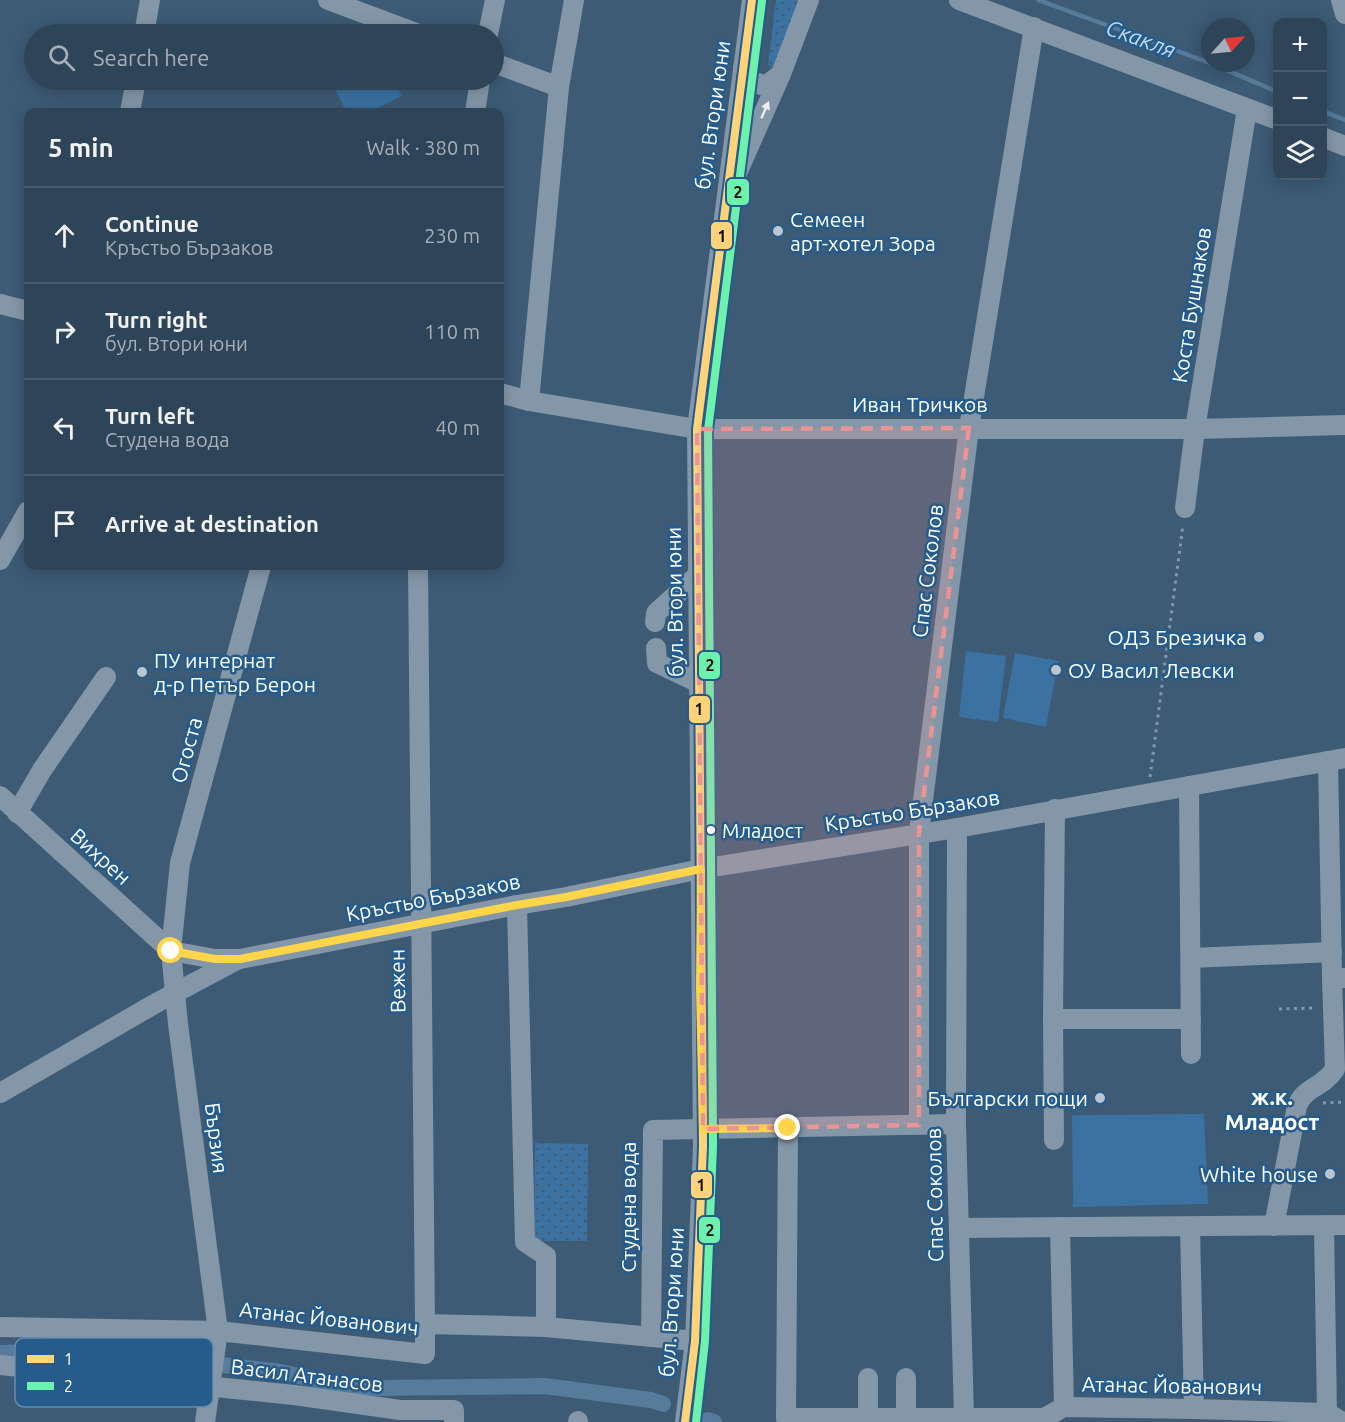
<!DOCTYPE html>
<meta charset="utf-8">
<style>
:root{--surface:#2e4458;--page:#364b5e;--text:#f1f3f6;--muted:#a7b0ba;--line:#495c6e}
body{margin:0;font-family:Ubuntu,sans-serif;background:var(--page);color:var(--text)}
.controls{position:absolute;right:18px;top:18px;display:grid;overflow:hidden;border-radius:12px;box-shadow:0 3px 15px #0003}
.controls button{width:54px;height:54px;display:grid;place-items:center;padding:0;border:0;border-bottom:2px solid var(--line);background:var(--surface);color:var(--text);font:30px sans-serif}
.compass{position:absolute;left:1201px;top:18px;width:54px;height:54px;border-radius:50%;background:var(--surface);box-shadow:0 3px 15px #0003;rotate:63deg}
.stop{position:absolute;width:18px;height:18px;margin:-14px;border:4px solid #ffd54a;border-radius:50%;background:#fff}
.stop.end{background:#ffd54a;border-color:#fff;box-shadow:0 2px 6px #0008}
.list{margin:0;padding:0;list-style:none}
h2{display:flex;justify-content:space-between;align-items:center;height:78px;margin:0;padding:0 24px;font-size:26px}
h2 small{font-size:20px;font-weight:400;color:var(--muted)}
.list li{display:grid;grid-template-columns:39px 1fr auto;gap:18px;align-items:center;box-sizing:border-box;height:96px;padding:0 24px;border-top:2px solid var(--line)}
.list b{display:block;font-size:22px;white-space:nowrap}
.list p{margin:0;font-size:20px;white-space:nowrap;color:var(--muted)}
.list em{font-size:20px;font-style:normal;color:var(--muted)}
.icon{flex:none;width:33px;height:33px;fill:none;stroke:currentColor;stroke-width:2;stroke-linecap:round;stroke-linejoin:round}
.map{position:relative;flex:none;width:1345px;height:1422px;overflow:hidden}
.search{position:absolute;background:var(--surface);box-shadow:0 3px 15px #0003;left:24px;top:24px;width:480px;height:66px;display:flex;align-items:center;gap:15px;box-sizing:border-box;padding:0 21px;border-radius:33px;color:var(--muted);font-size:22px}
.panel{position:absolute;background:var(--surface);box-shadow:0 3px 15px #0003;left:24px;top:108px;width:480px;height:462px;border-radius:12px}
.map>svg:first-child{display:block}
.grass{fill:url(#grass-dots)}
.pitch{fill:#3b72a1}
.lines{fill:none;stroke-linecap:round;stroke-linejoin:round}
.stream{stroke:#577b9a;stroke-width:4.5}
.canal{stroke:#577b9a;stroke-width:16}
.path{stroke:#8497a9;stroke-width:3;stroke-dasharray:3 4.5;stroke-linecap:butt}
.minor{stroke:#8497a9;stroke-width:20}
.bus-1-casing{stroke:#265c8c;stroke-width:12}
.bus-2-casing{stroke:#265c8c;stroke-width:12}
.bus-1{stroke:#ffd37a;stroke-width:8}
.bus-2{stroke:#6df2ae;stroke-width:8}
.oneway{fill:#edeff2}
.route{stroke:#ffd54a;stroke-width:8}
.marked{fill:#ea9494;fill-opacity:0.2;stroke:#ea9494;stroke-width:4.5;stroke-dasharray:12 8;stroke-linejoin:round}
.poi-dot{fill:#bbc6cf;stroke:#265c8c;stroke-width:2}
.bus-dot{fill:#fff;stroke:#265c8c;stroke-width:2}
.labels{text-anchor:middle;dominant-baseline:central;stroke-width:5;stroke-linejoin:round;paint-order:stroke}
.bus-label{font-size:20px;fill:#fff;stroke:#265c8c;text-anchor:start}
.street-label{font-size:21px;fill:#fff;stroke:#265c8c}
.poi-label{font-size:21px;fill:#fff;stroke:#265c8c;text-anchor:start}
.water-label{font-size:22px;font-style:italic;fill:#c1dbf1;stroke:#265c8c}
.neighbourhood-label{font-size:22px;font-weight:bold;fill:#fff;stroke:#265c8c}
.key{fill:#265c8c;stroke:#678dae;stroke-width:1.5}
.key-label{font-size:16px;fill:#fff}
.line-badge{stroke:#265c8c;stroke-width:2}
.pale-badge-label{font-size:16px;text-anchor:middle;font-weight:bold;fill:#111}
</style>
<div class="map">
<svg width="1345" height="1422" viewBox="0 0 1345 1422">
<defs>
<pattern id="grass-dots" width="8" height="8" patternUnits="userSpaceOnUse" patternTransform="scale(1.5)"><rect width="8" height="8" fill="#3b72a1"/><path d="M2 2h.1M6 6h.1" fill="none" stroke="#455b6e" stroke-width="1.8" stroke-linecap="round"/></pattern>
</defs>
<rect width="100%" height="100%" fill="#3d5b75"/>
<g class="grass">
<path d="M776,0H802L775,68L768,65Z"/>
<path d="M535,1143L588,1144L587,1241H534Z"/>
</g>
<g class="pitch">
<path d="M350,80H393L402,96L369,112H347L334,88Z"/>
<path d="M966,651L1006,656L998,722L959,717Z"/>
<path d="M1015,653L1058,661L1046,727L1003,718Z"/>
<path d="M1204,1114L1208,1204L1073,1207L1072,1115Z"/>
</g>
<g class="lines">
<g class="stream">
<path d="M1038,0L1210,63"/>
<path d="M1210,63L1278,92"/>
<path d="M1322,111L1345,120"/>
</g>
<g class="canal">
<path d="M0,1353L97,1350L281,1372L335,1384L377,1388L545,1386L651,1400L663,1404"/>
<path d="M708,1420L714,1422"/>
</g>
<g class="path">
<path d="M1150,777L1183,525"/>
<path d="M1279,1009L1316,1008"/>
<path d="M1323,1103L1345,1102"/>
</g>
<g class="minor">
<path d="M328,0L419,34"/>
<path d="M959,0L1278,120"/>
<path d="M1341,0L1345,14"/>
<path d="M144,34L150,0"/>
<path d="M488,34L495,0"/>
<path d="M494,63L559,87"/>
<path d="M743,68L753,81L762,85L768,84L781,74"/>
<path d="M130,112L136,80"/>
<path d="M475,112L480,80"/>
<path d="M1322,137L1345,146"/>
<path d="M734,180L781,74L809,0"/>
<path d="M0,304L28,311"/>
<path d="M500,393L529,401L697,429H1195L1345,425"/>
<path d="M529,401L559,87L574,0"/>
<path d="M1185,508L1195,429L1247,109"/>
<path d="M0,560L28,511"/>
<path d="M418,566L425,1324"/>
<path d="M655,622L656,613L698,575"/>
<path d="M656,648L657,663L699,683"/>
<path d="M1328,761L1332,978H1345"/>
<path d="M1189,786L1191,1054"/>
<path d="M0,796L171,951"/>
<path d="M17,813L42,770L106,677"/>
<path d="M957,828L956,1124L964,1417"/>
<path d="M517,905L525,1242L546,1256V1327"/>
<path d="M171,951L215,959H240L517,905L566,897L701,869L957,828L1345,758"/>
<path d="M1191,958L1332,952"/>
<path d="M1053,1019H1191"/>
<path d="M0,1093L158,1002L237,960"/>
<path d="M919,1125V833L969,428L1034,27"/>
<path d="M788,1128L786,1418H1044L1064,1407L1194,1409L1327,1413L1343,1422"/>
<path d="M1054,1140L1053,1019L1055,809"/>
<path d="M1274,1226L1297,1106C1305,1086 1322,1089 1335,1069L1332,978"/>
<path d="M1324,1226L1327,1413"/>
<path d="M1060,1227L1064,1407"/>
<path d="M1190,1227L1194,1409"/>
<path d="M959,1228L1345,1225"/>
<path d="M0,1327L218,1331L425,1354V1324L546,1327L695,1341"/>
<path d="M651,1337L653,1130L956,1124"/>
<path d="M0,1365L294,1395L400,1410H454V1422"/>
<path d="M868,1378V1419"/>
<path d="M906,1378V1419"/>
<path d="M205,1422L218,1331L178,1024L171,951L180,863L261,566"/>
<path d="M578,1422V1421"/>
<path d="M685,1422L695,1341L703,1146L697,429L752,0"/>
</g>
<g class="bus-1-casing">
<path id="bus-1" d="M685,1422L695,1341L703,1146L697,429L752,0"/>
</g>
<g class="bus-2-casing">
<path id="bus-2" d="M696,1422L705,1341L713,1146L708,430L762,1"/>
</g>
<use href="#bus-1" class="bus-1"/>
<use href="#bus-2" class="bus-2"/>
</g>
<defs><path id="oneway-solid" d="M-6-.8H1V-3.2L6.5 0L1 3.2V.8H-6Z" transform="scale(1.5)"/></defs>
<use class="oneway" href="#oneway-solid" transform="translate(765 110) rotate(-66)"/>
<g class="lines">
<path class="route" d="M171,951L215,959H240L517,905L566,897L701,869L700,989L703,1129L788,1128"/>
</g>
<path class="marked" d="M969,428L919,833V1125L703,1129L697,429Z"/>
<g class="poi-dot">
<circle cx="778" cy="231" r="6"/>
<circle cx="1259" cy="637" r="6"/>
<circle cx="1056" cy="670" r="6"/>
<circle cx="142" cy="672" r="6"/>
<circle cx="1100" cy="1098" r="6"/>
<circle cx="1330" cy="1174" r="6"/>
</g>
<circle class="bus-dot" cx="711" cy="830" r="5"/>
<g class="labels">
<g class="bus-label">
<text x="722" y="830">Младост</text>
</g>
<g class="street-label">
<text transform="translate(712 115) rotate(-82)">бул. Втори юни</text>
<text transform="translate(1191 305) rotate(-81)">Коста Бушнаков</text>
<text x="920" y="404">Иван Тричков</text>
<text transform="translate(927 571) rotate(-83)">Спас Соколов</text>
<text transform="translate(674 602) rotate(-91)">бул. Втори юни</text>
<text transform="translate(186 750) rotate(-75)">Огоста</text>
<text transform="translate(912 810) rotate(-9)">Кръстьо Бързаков</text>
<text transform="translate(101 856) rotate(42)">Вихрен</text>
<text transform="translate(433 897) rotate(-11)">Кръстьо Бързаков</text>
<text transform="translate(397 981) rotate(-91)">Вежен</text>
<text transform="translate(217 1138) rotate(83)">Бързия</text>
<text transform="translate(934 1195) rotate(-91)">Спас Соколов</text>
<text transform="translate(628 1207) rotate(-90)">Студена вода</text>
<text transform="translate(671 1302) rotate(-86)">бул. Втори юни</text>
<text transform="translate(329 1318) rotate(6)">Атанас Йованович</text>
<text transform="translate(307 1375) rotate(7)">Васил Атанасов</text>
<text transform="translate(1172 1385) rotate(1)">Атанас Йованович</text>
</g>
<g class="poi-label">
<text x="790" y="219">Семеен<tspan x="790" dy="24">арт-хотел Зора</tspan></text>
<text x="1247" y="637" text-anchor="end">ОДЗ Брезичка</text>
<text x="154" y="660">ПУ интернат<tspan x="154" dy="24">д-р Петър Берон</tspan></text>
<text x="1068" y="670">ОУ Васил Левски</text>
<text x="1088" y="1098" text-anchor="end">Български пощи</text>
<text x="1318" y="1174" text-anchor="end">White house</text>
</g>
<g class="water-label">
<text transform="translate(1141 38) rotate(20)">Скакля</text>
</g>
<g class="neighbourhood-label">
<text x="1272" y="1096">ж.к.<tspan x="1272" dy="25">Младост</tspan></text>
</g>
</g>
<rect x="15" y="1338" width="198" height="69" rx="9" class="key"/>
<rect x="27" y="1355" width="27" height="8" fill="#ffd37a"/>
<rect x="27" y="1382" width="27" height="8" fill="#6df2ae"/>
<g class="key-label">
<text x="64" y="1365">1</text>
<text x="64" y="1392">2</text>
</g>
<g class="line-badge">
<rect x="726" y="178" width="24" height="28" rx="6" fill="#6df2ae"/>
<rect x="710" y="221" width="23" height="29" rx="6" fill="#ffd37a"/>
<rect x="698" y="651" width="23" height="29" rx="6" fill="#6df2ae"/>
<rect x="688" y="695" width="23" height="29" rx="6" fill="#ffd37a"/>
<rect x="690" y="1171" width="23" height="28" rx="6" fill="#ffd37a"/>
<rect x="698" y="1216" width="23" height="28" rx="6" fill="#6df2ae"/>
</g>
<g class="pale-badge-label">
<text x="738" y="198">2</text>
<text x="722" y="242">1</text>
<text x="710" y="671">2</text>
<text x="699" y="715">1</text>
<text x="701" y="1191">1</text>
<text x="710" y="1236">2</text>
</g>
</svg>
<div class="controls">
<button>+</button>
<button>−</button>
<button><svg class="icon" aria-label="layers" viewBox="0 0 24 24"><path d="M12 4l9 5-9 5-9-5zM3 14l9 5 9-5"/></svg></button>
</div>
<svg class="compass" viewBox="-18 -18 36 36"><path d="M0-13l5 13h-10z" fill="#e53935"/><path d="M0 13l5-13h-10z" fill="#a7b0ba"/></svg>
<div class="stop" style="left:171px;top:951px"></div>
<div class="stop end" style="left:788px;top:1128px"></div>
<div class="search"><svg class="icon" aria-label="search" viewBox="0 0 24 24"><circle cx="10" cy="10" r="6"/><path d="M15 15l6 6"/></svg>Search here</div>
<section class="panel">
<h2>5 min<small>Walk · 380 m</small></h2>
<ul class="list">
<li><svg class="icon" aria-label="ahead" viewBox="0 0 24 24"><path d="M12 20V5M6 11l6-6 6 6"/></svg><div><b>Continue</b><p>Кръстьо Бързаков</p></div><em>230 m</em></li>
<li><svg class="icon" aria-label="right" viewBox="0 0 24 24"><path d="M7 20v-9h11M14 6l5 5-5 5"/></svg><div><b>Turn right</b><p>бул. Втори юни</p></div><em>110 m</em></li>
<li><svg class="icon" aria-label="left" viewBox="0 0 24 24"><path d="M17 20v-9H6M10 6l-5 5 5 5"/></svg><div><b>Turn left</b><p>Студена вода</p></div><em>40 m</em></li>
<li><svg class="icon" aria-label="arrive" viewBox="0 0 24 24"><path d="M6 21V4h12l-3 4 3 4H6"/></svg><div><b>Arrive at destination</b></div></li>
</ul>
</section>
</div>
